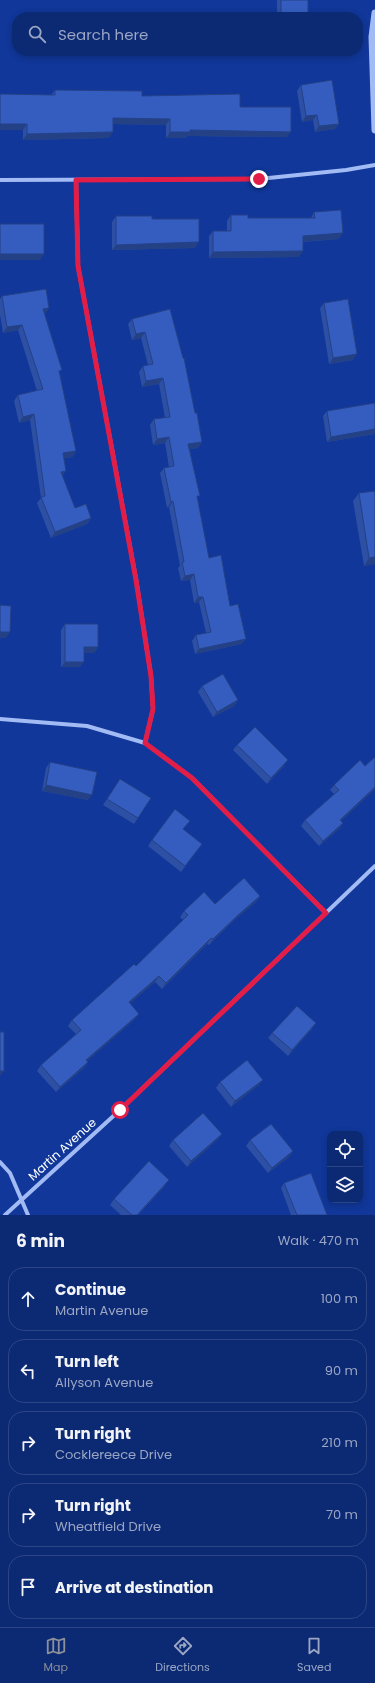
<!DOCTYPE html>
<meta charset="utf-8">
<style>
:root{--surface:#0c2973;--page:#153178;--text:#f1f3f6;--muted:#9aa6c4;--line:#2c4585;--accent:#8c9099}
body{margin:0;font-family:Poppins,sans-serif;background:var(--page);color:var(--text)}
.controls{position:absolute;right:12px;bottom:12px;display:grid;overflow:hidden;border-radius:8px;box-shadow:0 2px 6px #0003}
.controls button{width:36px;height:36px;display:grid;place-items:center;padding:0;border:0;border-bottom:1px solid var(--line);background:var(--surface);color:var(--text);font:20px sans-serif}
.stop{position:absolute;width:12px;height:12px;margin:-9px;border:3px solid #e11d48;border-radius:50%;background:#fff}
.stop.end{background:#e11d48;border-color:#fff;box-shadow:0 1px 4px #0008}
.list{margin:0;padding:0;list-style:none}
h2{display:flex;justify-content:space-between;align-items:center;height:52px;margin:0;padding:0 16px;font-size:17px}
h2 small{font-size:13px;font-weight:400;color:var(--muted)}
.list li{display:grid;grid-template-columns:26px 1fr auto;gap:12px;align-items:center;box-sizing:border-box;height:64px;margin:0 8px 8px;padding:0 8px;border:1px solid var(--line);border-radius:16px}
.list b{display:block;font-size:15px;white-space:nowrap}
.list p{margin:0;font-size:13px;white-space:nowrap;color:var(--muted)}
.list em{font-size:13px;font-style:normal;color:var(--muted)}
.icon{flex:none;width:22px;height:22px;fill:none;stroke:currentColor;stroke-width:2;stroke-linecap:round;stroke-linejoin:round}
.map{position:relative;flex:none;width:375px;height:1215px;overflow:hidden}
.search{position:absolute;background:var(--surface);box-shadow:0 2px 6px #0003;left:12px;right:12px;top:12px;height:44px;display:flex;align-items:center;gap:10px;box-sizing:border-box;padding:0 14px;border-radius:16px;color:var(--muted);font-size:15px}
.sheet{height:412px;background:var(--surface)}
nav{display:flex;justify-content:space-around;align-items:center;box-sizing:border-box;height:56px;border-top:1px solid var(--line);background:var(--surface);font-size:11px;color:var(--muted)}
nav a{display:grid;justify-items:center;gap:2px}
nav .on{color:var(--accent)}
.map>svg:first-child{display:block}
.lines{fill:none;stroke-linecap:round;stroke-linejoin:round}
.minor{stroke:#a2bbf4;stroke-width:4}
.tertiary{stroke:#a2bbf4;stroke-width:7}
.wall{fill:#2d50a4}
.shaded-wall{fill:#244186}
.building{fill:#345dbf;stroke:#244186}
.route{stroke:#e11d48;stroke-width:5}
.labels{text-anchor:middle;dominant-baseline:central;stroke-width:3;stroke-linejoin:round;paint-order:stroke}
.street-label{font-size:12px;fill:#fff;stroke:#103799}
</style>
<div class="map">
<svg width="375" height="1215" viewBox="0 0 375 1215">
<rect width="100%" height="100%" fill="#103799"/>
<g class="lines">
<g class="minor">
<path d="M0,180L259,179L346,170L375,165"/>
<path d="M76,180L78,266L136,579L151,676L153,709L145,743"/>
<path d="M0,719L87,726L145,743L192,778L326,913"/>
<path d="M0,1162L10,1173L28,1215"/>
<path d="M5,1215L120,1110L375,866"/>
</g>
<path class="tertiary" d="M375,13L372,37L375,130"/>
</g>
<g class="wall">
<rect x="277" y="0" width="31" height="17"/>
<path d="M301,85L339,124L335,129L315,132L313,120L302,122L297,91Z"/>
<path d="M55,90L142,96L240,107L287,137L187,136L186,138H166V125L113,124L109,138L23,140V130H0L51,95Z"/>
<path d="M314,212L339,239L303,242L299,257L209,258V236L213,231H227V221L231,215L248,218H311Z"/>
<path d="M116,216L195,248L112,250V222Z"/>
<path d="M2,296L45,314H44L60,373L73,457L64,458L62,476L75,508L91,518L87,524L51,538L37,503L41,498L30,420L19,423L14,401L18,395L37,391L18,330L3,333L0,315V299Z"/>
<path d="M324,303L353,360L329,364L320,308Z"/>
<path d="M170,309L202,442L198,448L190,449L197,499L209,558L230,606L242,644L195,654L192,641L196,635L206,633L199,602L194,603L190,580L181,581L178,568L180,566L169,507L167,508L160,473L164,468L169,467L165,443L153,445L150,425L154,419L165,418L159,384L142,387L139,372L143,366L148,365L141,338L132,340L128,324L132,319Z"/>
<path d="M375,403V434L327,442L323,416L327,411Z"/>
<path d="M375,491V564L364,566L353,501L359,493Z"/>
<path d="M65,624L98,647L94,653H84L80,667H61V630Z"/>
<path d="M202,686L238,700L234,706L213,717L198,692Z"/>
<path d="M237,745L284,766L267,784L233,750Z"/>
<path d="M375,757V789L341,821L343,823L339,829L319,846L301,826L305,820L334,794L330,790L334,785L365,766Z"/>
<path d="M50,762L88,800L42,791L46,768Z"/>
<path d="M120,779L138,818L134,824L103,805Z"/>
<path d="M183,829L202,844L181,872L148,846L152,840Z"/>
<path d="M260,896L256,902L233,921L209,945L207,944L162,989L155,982L130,1003L135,1019L87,1061L88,1062L84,1068L56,1092L37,1071L41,1065L76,1034L68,1026L72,1020L136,966L183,920L180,917L184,911L215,904Z"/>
<path d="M312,1029L288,1056L268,1038L272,1033Z"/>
<path d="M220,1082L259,1085L231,1107L216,1088Z"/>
<path d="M222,1134L218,1139L187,1167L169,1146L173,1140Z"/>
<path d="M250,1140L293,1151L289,1157L268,1173L246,1146Z"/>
<path d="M284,1183L327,1215H291L281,1188Z"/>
<path d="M165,1186L138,1215H121L110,1205L114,1199Z"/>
</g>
<g class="shaded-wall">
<path d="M317,115L313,120L302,122L306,116Z"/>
<path d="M113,118L170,119L166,125L109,124Z"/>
<path d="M0,124H27L23,130H0Z"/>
<path d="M339,124L335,129L315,132L319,126Z"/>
<path d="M190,130L291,132L287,137L187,136L186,138H166L170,132Z"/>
<path d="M113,132L109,138L23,140L27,134Z"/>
<path d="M343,233L339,239L299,242L303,236Z"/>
<path d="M199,242L195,248L112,250L116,245Z"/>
<path d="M303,251L299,257L209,258L213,252Z"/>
<path d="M0,254H44L40,260H0Z"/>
<path d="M49,308L45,314L39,315L43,309Z"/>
<path d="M22,325L18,330L3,333L7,327Z"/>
<path d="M145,332L141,338L132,340L136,334Z"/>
<path d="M357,354L353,360L329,364L333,358Z"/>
<path d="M163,378L159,384L142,387L146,381Z"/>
<path d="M34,414L30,420L19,423L23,417Z"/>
<path d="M375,429V434L327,442L331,437Z"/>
<path d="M169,437L165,443L153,445L157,439Z"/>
<path d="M202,442L198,448L185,450L188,444Z"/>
<path d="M76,451L73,457L59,459L63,453Z"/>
<path d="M66,471L62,477L61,472Z"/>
<path d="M173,501L169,507L167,508L171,502Z"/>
<path d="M91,518L87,524L51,538L55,532Z"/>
<path d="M375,557V564L364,566L369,558Z"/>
<path d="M194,574L190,580L181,581L185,576Z"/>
<path d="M198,597H203L199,602L194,603Z"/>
<path d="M0,632H10L6,638H0Z"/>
<path d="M246,639L242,644L195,654L199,649Z"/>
<path d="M84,647H98L94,653H80Z"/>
<path d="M65,662H84L80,667H61Z"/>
<path d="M238,700L234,706L213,717L217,712Z"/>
<path d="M288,760L284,766L267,784L271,778Z"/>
<path d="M46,785L92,795L88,800L42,791Z"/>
<path d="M375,787V789L336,826L340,820Z"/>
<path d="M343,823L339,829L319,846L323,841Z"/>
<path d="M260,896L256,902L233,921L209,945L213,939L237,916Z"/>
<path d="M211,938L207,944L162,989L166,983Z"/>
<path d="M159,976L155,982L125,1008L129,1002Z"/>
<path d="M139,1014L135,1019L82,1066L86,1060Z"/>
<path d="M316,1023L312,1029L288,1056L292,1050Z"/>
<path d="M88,1062L84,1068L56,1092L60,1087Z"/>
<path d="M0,1071H4L0,1076Z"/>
<path d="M263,1080L259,1085L231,1107L235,1101Z"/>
<path d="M222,1134L218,1139L187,1167L191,1161Z"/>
<path d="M293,1151L289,1157L268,1173L272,1168Z"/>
<path d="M169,1180L165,1186L138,1215H137Z"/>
</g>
<g class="building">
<rect x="281" y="0" width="27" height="17"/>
<path d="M332,80L339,124L319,126L317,115L306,116L301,85Z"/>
<path d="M55,90L142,91V96L240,94V107H291V132L190,130V132H170V119L113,118V132L27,134V124H0V94L55,95Z"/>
<path d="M341,210L343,233L303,236V251L213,252V231H231V215H248V218H315L314,212Z"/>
<path d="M116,216H152V219H199V242L116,245Z"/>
<rect x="0" y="224" width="44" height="30"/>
<path d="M46,289L49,308L43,309L62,370L59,371L76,451L63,453L66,471L61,472L75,508L86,504L91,518L55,532L41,497L45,496L34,414L23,417L18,395L43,389L22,325L7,327L2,296Z"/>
<path d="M348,299L357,354L333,358L324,303Z"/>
<path d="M170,309L183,358H184L195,413H197L202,442L188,444L200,496H197L209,558L221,555L230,606L238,604L246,639L199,649L196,635L211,632L203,597H198L194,574L185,576L182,562H184L173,501L171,502L164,468L174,466L169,437L157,439L154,419L170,417L163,378L146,381L143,366L153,364L145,332L136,334L132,319Z"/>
<path d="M375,403V429L331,437L327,411Z"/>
<path d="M375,491V557L369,558L359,493Z"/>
<path d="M0,605L11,606L10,632H0Z"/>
<path d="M65,624H98V647H84V662H65Z"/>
<path d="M223,674L238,700L217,712L202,686Z"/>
<path d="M255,727L288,760L271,778L237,745Z"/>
<path d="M375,757V787L340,820L343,823L323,841L305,820L339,790L334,785L360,760L365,766Z"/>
<path d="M50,762L97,772L92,795L46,785Z"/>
<path d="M120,779L151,798L138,818L107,799Z"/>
<path d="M175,809L190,821L183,829L202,844L185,866L152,840Z"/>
<path d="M244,878L260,896L237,916L213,939L211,938L166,983L159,976L129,1002L139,1014L86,1060L88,1062L60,1087L41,1065L81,1030L72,1020L134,964L136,966L188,915L184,911L204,892L215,904Z"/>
<path d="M297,1006L316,1023L292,1050L272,1033Z"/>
<rect x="0" y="1032" width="4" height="39"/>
<path d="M247,1060L263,1080L235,1101L220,1082Z"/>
<path d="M203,1113L222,1134L191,1161L173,1140Z"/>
<path d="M271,1124L293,1151L272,1168L250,1140Z"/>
<path d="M149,1161L169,1180L137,1215H132L114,1199Z"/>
<path d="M311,1173L327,1215H297L284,1183Z"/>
</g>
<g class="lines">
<path class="route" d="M120,1110L326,913L192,778L145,743L153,709L151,676L136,580L78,266L76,180L259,179"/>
</g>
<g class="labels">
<g class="street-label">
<text transform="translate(62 1149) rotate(-42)">Martin Avenue</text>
</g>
</g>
</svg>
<div class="controls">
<button><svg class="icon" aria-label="locate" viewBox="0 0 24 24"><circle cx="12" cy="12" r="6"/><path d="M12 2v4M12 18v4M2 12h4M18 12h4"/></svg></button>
<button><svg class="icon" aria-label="layers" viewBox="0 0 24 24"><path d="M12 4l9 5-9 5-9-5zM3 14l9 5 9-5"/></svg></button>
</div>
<div class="stop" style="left:120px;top:1110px"></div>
<div class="stop end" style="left:259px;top:179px"></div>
<div class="search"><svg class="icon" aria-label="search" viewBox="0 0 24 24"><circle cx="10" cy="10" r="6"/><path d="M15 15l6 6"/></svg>Search here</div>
</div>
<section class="sheet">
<h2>6 min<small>Walk · 470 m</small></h2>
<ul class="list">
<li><svg class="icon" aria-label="ahead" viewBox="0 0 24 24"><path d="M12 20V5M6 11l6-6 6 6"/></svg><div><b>Continue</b><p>Martin Avenue</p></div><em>100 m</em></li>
<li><svg class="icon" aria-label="left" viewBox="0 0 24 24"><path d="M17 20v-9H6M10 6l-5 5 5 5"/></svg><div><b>Turn left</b><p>Allyson Avenue</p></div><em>90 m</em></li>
<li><svg class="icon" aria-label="right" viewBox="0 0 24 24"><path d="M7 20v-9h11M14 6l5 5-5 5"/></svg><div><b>Turn right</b><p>Cocklereece Drive</p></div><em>210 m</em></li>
<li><svg class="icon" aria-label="right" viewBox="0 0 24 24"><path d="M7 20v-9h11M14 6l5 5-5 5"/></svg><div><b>Turn right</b><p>Wheatfield Drive</p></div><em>70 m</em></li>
<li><svg class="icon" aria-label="arrive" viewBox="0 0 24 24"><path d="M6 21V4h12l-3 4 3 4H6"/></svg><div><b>Arrive at destination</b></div></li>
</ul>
</section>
<nav>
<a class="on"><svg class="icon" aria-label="map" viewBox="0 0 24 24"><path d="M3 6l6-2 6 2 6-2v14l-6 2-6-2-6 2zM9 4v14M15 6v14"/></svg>Map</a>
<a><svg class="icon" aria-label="directions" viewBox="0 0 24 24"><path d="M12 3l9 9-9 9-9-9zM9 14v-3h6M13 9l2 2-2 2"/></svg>Directions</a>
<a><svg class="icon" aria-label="saved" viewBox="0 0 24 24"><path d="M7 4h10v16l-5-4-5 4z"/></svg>Saved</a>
</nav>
